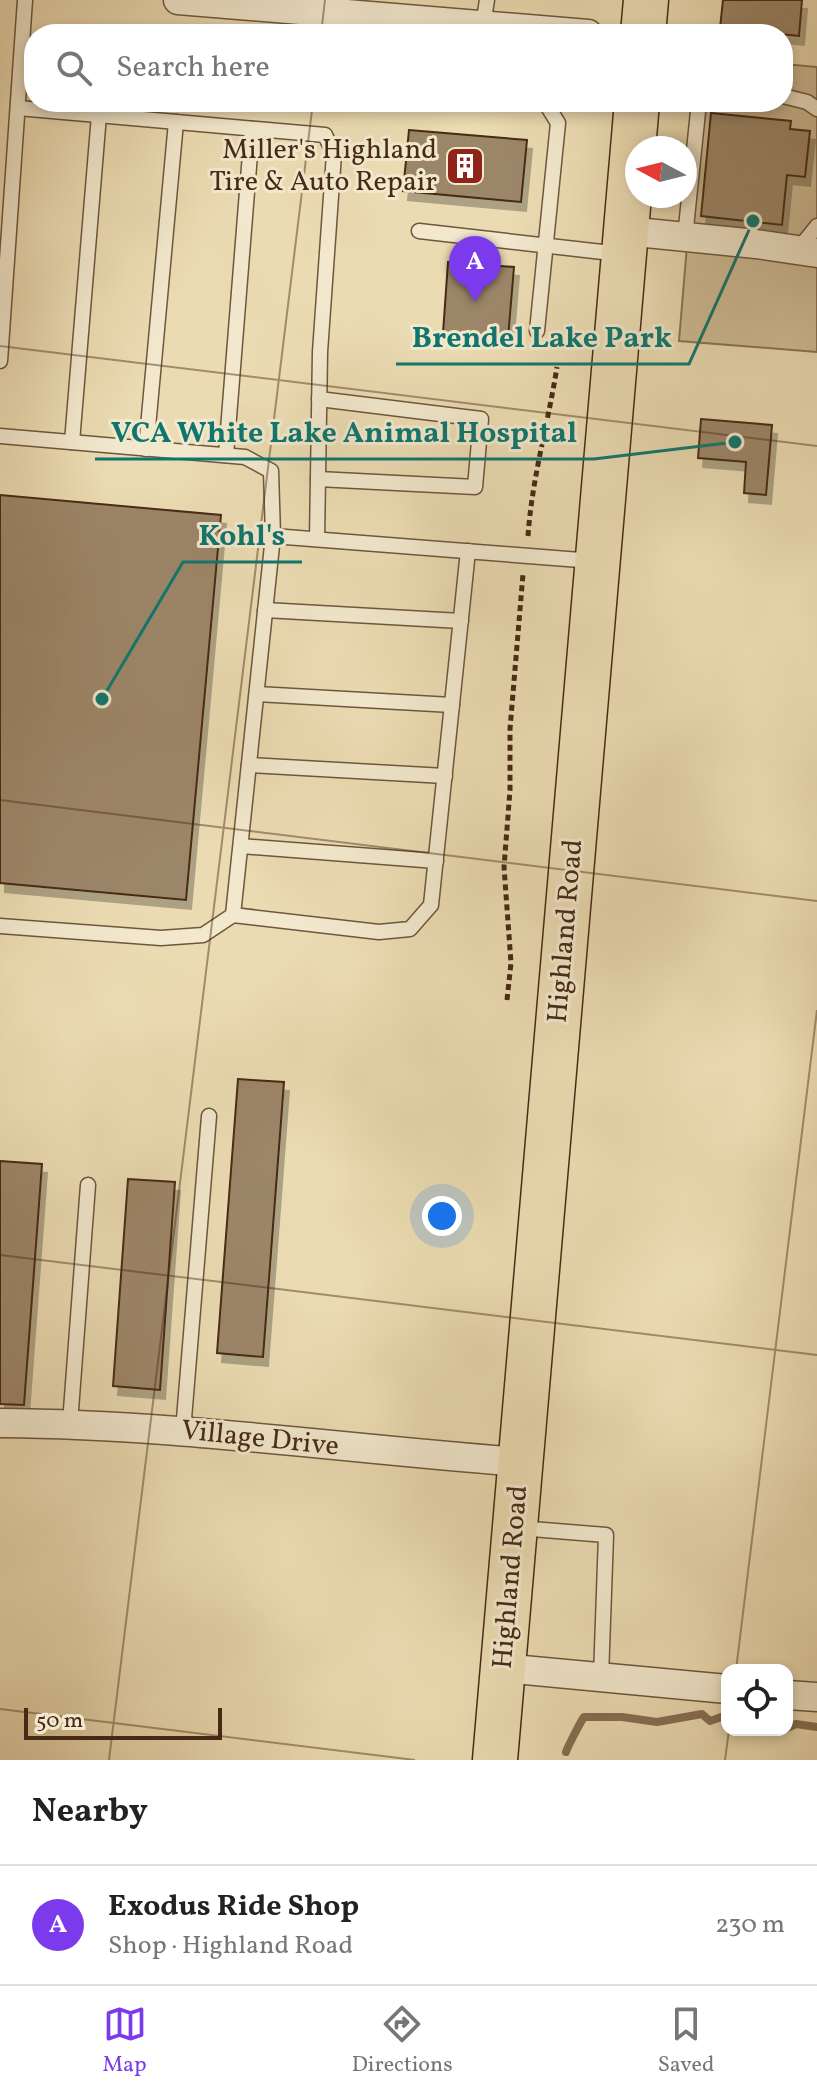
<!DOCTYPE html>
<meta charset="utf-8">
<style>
:root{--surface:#fff;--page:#f6f6f6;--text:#222;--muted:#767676;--line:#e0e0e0;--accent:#7c3aed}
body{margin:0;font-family:Vollkorn,serif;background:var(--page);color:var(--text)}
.controls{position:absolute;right:24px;bottom:24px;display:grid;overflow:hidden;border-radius:16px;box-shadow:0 4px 12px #0003}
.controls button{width:72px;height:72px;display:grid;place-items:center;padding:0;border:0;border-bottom:2px solid var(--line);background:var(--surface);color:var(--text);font:40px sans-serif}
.compass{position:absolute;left:625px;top:136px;width:72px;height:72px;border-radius:50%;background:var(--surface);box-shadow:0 4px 12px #0003;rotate:277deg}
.scale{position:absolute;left:24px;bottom:20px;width:198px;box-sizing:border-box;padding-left:8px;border:4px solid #462a15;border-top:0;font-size:22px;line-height:28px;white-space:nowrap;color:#462a15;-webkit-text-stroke:6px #f2e8cd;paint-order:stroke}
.you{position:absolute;left:442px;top:1216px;width:28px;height:28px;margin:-20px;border:6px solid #fff;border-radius:50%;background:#1a73e8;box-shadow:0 0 0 12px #1a73e833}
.badge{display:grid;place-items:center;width:52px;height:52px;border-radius:50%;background:var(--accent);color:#fff;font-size:26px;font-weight:700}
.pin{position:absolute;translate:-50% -66px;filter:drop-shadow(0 2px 4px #0008)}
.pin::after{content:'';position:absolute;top:42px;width:28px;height:24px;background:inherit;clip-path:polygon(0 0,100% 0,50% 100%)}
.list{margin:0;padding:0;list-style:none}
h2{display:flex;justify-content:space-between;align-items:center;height:104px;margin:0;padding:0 32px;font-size:34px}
h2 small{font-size:26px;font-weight:400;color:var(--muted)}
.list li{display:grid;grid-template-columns:52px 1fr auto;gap:24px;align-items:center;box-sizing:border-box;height:120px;padding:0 32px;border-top:2px solid var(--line)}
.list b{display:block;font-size:30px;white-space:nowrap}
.list p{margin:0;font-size:26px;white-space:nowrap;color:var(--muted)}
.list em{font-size:26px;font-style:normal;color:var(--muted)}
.icon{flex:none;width:44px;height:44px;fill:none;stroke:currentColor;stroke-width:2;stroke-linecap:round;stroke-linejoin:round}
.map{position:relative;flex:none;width:817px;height:1760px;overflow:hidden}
.search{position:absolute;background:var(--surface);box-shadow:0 4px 12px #0003;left:24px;right:24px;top:24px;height:88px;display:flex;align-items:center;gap:20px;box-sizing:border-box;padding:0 28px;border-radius:32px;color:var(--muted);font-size:30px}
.sheet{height:224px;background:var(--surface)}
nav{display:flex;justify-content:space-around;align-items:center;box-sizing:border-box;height:112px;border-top:2px solid var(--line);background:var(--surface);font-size:22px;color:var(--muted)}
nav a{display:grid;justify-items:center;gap:4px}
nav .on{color:var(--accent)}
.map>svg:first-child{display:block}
.green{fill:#cfbd97;stroke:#8a7456;stroke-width:2}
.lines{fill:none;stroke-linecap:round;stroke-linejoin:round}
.stream{stroke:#877053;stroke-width:8}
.building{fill:#9c8667;stroke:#462a15;stroke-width:2;filter:url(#shadow)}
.lane-casing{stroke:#6f563c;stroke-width:17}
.street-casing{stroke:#6f563c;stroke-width:31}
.highway-casing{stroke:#462a15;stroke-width:47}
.path{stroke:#462a15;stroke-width:5;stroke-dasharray:6 4;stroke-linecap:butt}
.lane{stroke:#f2e8cd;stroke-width:14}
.street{stroke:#f2e8cd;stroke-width:28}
.highway{stroke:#ebdbb2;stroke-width:44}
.ticks{fill:none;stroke:#462a15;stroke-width:2;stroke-opacity:0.45}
.labels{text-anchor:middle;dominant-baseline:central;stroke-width:6;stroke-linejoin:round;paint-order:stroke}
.poi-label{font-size:28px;fill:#462a15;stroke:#f2e8cd;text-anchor:end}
.street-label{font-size:28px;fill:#462a15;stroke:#f2e8cd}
.leader{fill:none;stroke:#0f766e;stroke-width:3}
.callout-dot{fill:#0f766e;stroke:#f2e8cd;stroke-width:3}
.callout-label{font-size:30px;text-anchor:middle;font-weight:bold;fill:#0f766e;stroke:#f2e8cd;stroke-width:6;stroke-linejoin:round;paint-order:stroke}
</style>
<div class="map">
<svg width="817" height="1760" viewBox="0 0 817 1760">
<defs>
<filter id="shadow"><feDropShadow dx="5" dy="9" stdDeviation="0" flood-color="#0004"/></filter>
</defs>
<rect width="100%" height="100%" fill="#ebdbb2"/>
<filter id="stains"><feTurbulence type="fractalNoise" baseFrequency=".0025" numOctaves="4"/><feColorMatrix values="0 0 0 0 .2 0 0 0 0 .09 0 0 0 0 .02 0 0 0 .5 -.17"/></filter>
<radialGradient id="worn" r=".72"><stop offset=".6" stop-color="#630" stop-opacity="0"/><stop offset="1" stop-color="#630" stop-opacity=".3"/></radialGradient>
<path class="green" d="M783,64L817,67V352L679,341L699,102H783Z"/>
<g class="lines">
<g class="stream">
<path d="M787,1728L796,1724L817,1727"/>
<path d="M566,1752C567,1748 581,1721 584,1717H622L657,1722L702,1714L710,1721L727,1715"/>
</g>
</g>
<g class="building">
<path d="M723,0H802L799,36L720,28Z"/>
<path d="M711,113L791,121L790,129L810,131L805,177L787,175L782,225L701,216Z"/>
<path d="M409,130L527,140L521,202L403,191Z"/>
<path d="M448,262L514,267L508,338L443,333Z"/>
<path d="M701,419L772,425L766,495L744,493L746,462L698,458Z"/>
<path d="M0,495L221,515L186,900L0,883Z"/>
<path d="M238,1079L284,1082L263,1357L217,1353Z"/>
<path d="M0,1161L42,1164L24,1405L0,1404Z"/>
<path d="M128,1179L175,1182L160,1390L113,1386Z"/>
</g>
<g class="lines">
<g class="lane-casing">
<g id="lane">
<path d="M483,25L487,0"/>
<path d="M783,96L807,102L817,109"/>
<path d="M18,108L325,135L334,154L320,352L317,539"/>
<path d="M419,231L620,254"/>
<path d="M685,237L699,102"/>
<path d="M805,251V241L817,226"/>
<path d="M537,331L558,123L545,102"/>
<path d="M0,361L25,0"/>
<path d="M0,436L245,457L271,471L273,536L233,915L379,932L410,929L431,905L468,551"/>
<path d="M72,442L99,115"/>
<path d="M146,449L176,122"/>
<path d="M226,455L252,129"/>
<path d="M318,479L475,487L481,419L319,399"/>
<path d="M273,536L593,561"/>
<path d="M265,610L461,621"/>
<path d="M257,694L452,705"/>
<path d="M249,765L445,776"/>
<path d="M241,846L436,861"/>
<path d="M0,926L161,938L203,935L233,915"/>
<path d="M70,1423L88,1185"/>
<path d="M183,1431L209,1116"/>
<path d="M519,1528L606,1535L601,1677"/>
</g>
</g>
<g class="street-casing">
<g id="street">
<path d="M178,0L588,34"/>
<path d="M626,231L756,244L817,253"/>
<path d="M0,1423C174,1424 347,1449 520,1462"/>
<path d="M503,1668L727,1689"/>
<path d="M787,1695L817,1697"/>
</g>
</g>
<g class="highway-casing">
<g id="highway">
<path d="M643,34L646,0"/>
<path d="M495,1760L637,102"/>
</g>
</g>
<g class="path">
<path d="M528,536C532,478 548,424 557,367"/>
<path d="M507,1000L511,963L504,867L510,790V729L523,574"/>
</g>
<use href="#lane" class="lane"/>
<use href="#street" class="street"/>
<use href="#highway" class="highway"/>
</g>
<path class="ticks" d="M321,34L325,0M0,346L817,446M0,800L817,901M0,1255L817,1355M736,1670L817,1010M0,1709L415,1760M109,1760L313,102M725,1760L729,1730"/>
<defs>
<g id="building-square" transform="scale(2)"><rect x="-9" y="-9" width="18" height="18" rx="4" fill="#8f2418" stroke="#f2e8cd"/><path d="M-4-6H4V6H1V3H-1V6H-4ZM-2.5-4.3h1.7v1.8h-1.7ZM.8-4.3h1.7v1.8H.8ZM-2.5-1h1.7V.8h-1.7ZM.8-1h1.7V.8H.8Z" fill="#fff"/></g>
</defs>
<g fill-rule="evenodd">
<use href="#building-square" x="465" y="166"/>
</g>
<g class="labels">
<g class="poi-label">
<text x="437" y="150">Miller's Highland<tspan x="437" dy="32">Tire &amp; Auto Repair</tspan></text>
</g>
<g class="street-label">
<text transform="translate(566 931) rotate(-85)">Highland Road</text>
<text transform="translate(260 1439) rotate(6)">Village Drive</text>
<text transform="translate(511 1577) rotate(-85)">Highland Road</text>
</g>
</g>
<path class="leader" d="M753 221L689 364H396M735 442L594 459H95M102 699L183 562H302"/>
<g class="callout-dot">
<circle cx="753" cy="221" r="8"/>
<circle cx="735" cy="442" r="8"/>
<circle cx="102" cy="699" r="8"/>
</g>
<g class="callout-label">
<text x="542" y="347">Brendel Lake Park</text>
<text x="344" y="442">VCA White Lake Animal Hospital</text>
<text x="242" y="545">Kohl's</text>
</g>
<rect width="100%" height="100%" filter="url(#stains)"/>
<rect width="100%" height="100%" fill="url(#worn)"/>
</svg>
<div class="controls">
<button><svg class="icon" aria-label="locate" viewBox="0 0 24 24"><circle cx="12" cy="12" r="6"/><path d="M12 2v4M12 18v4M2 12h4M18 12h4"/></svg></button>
</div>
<svg class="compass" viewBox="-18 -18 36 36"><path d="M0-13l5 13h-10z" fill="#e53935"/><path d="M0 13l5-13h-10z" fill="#767676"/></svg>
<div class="scale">50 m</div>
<div class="you"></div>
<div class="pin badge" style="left:475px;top:302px">A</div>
<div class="search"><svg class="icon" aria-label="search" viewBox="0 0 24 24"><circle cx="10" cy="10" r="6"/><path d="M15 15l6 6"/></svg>Search here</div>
</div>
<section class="sheet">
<h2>Nearby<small></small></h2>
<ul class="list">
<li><span class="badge">A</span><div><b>Exodus Ride Shop</b><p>Shop · Highland Road</p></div><em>230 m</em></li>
</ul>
</section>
<nav>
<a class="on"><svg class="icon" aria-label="map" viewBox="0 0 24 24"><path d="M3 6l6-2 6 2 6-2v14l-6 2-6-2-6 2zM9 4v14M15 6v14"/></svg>Map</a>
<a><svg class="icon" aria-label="directions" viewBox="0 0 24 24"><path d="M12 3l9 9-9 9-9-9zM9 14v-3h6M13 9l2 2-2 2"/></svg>Directions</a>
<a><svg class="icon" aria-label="saved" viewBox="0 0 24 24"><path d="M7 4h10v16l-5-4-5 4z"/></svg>Saved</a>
</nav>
